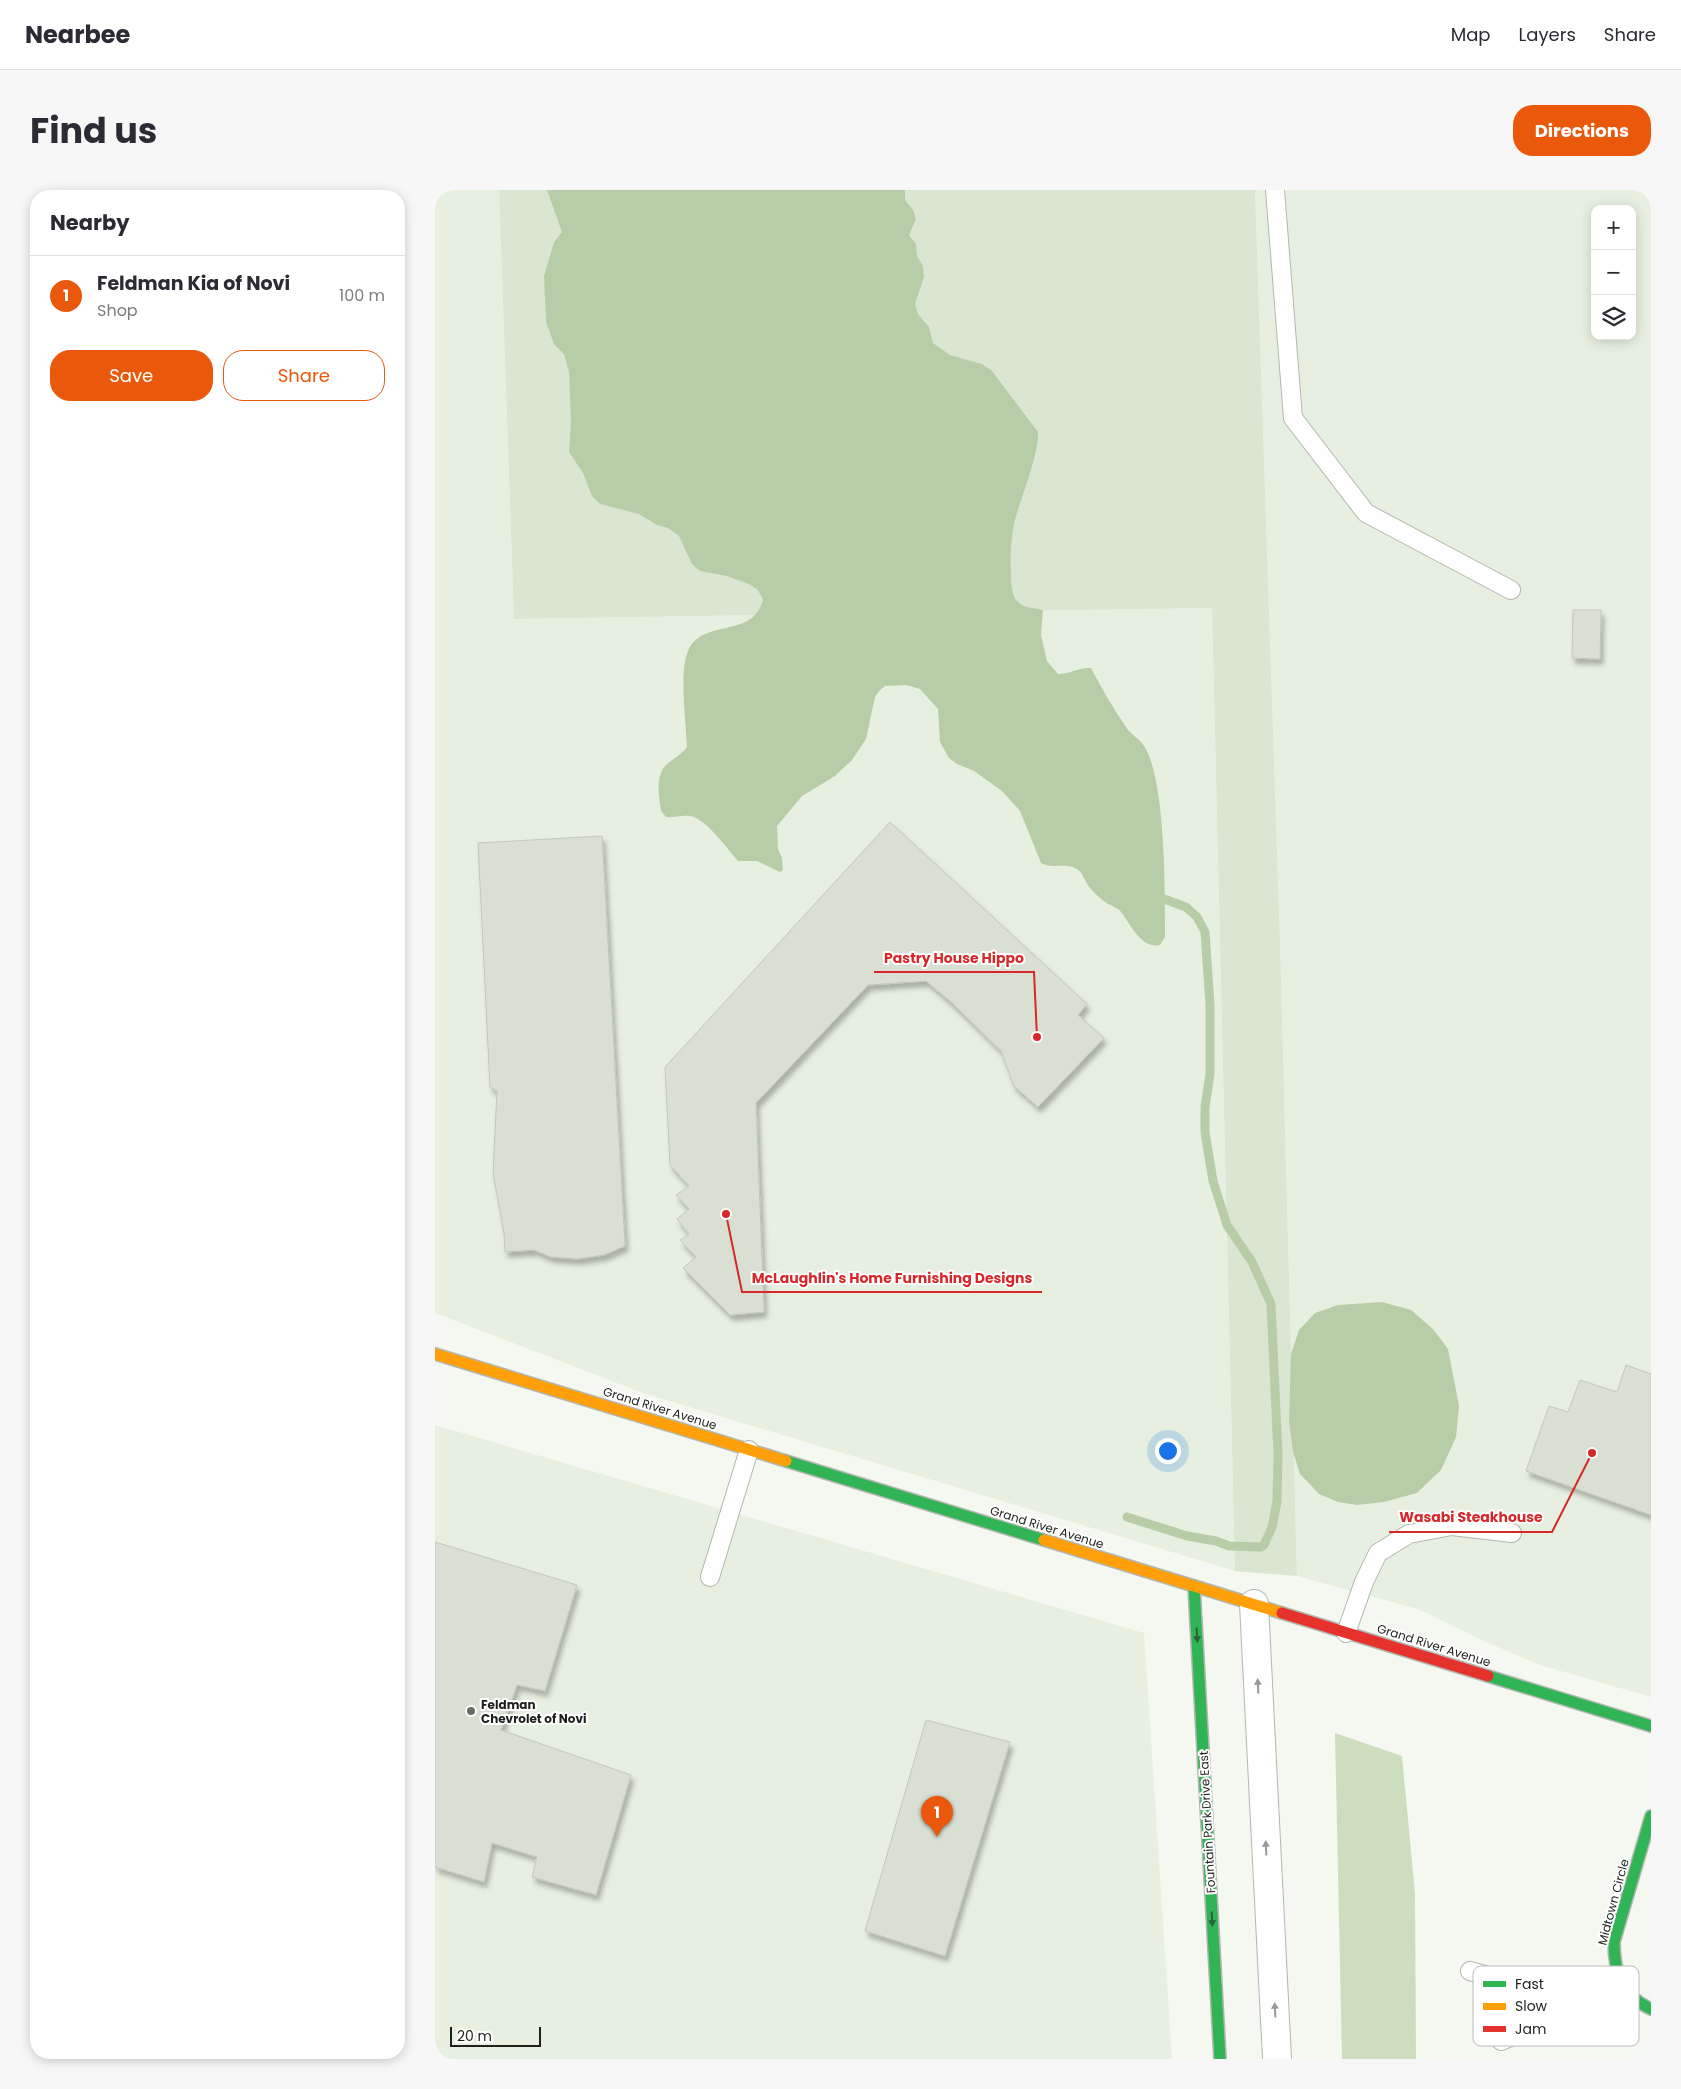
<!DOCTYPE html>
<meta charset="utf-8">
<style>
:root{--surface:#fff;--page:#f7f7f7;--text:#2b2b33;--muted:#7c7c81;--line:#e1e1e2;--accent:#ea580c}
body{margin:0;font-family:Poppins,sans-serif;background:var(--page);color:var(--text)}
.controls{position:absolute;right:15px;top:15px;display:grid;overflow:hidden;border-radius:10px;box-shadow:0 2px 12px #0003}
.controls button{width:45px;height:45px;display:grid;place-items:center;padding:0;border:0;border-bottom:1px solid var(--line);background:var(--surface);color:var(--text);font:25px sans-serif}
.scale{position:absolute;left:15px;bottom:12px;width:91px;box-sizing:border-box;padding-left:5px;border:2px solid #1d201b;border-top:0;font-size:14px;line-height:18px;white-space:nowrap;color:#1d201b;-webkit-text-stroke:4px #fff;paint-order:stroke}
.you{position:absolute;left:732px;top:1260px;width:18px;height:18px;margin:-12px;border:4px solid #fff;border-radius:50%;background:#1a73e8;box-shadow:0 0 0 8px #1a73e833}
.badge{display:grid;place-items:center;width:32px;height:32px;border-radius:50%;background:var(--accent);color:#fff;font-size:16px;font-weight:700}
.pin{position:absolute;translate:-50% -41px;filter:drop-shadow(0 1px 2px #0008)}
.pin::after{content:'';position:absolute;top:26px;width:18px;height:15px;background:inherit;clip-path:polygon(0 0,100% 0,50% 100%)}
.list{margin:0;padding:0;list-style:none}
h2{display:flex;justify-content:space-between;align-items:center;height:65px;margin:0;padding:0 20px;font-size:21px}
h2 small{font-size:16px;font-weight:400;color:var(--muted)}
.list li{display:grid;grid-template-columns:32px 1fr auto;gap:15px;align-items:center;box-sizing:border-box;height:80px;padding:0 20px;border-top:1px solid var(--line)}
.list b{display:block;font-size:19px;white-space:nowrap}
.list p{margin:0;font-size:16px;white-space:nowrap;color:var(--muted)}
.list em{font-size:16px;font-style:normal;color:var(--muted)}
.actions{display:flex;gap:10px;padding:15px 20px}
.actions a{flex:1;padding:11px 0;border:1px solid var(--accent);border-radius:20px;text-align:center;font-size:18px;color:var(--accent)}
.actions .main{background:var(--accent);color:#fff}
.icon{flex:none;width:28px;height:28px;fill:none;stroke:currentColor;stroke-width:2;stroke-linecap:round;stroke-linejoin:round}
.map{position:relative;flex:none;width:1216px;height:1869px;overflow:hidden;border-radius:20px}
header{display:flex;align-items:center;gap:30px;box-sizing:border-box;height:70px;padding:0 25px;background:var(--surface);border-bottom:1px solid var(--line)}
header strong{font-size:24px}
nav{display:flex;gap:28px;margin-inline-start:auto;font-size:18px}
.intro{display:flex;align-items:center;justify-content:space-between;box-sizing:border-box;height:120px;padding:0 30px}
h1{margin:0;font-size:35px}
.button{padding:12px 22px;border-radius:20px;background:var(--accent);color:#fff;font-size:18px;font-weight:700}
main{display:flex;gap:30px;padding:0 30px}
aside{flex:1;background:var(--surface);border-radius:20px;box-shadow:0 2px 12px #0003}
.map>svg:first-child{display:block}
.built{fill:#e7f0e0;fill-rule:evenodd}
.green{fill:#dae6d1}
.forest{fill:#ccdebe}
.water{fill:#b8cda7}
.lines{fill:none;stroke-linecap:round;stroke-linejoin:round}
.stream{stroke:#b8cda7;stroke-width:9}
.building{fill:#d9e0d3;stroke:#c2c6c0;filter:url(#shadow)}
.lane-casing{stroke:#b3b7b0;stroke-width:20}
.street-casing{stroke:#b3b7b0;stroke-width:30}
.fast-casing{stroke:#b3b7b0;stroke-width:14}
.slow-casing{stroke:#b3b7b0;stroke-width:14}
.jam-casing{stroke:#b3b7b0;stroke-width:14}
.lane{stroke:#fdfefd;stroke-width:18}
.street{stroke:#fdfefd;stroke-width:28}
.fast{stroke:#30b455;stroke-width:11}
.slow{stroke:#ff9f0a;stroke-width:11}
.jam{stroke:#e5322d;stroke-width:11}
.oneway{fill:#266335}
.oneway2{fill:#989a97}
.poi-dot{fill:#686c66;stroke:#fff;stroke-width:2}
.labels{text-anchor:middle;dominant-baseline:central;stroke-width:4;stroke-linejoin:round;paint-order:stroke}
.street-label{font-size:12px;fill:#1d201b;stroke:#fff}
.poi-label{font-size:12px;font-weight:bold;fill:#1d201b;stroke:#fff;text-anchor:start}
.key{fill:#fff;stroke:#bbbcbb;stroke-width:1}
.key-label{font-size:14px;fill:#1d201b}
.leader{fill:none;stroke:#d62828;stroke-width:2}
.callout-dot{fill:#d62828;stroke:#fff;stroke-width:2}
.callout-label{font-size:14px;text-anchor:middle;font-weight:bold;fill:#d62828;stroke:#fff;stroke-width:4;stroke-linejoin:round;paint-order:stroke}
</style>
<header>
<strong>Nearbee</strong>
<nav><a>Map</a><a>Layers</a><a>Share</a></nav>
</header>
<div class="intro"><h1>Find us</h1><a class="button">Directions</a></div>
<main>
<aside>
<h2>Nearby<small></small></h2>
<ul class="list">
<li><span class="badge">1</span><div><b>Feldman Kia of Novi</b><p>Shop</p></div><em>100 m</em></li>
</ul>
<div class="actions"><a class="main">Save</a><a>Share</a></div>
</aside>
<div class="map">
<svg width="1216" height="1869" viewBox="0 0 1216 1869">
<defs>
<filter id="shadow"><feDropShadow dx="3" dy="5.5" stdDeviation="2.5" flood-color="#0004"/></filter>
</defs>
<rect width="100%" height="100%" fill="#f4f8f0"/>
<g class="built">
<path d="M0,0H64L79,429L777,418L800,1381L208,1203L0,1123Z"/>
<path d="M820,0H1216V1507L1105,1475L1051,1452L983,1419L862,1386L845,750ZM1160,19H1197V146H1160Z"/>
<path d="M0,1235L709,1443L737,1869H0Z"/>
</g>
<path class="green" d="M64,0H820L845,750L862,1386L800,1381L777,418L79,429Z"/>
<path class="forest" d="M900,1543L967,1566L980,1703L981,1869H907Z"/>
<g class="water">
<path d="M112,0H470V10L478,20L481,29L474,45L481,54L482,66L488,76L489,87L480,114L483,124L494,137L498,153L515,165L547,174L557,181L603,242C604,261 590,298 584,317C576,338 575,363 576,386C576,393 577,406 582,411C588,418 599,418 608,420L606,445L612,471L623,484C636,484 643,477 656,478C667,499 679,520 693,540C698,546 705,549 709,556C731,590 730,704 730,747L725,755C706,759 696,735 686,722C683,717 675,716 670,712C665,708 660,704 656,699C649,692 649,682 640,678C629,673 616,679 606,673L585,621L567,601L539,581L522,574L514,568L505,552L503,519L485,499L471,495L450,496L445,500L440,507L431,549L417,570L400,586L367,606L342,636L343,659L347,668L348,680L345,682L322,671H303C292,659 272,629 255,626C247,625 239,628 231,627L226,621C224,607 220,586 231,575C238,569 246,565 252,557C251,534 244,481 253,461C268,427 317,450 328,410L323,400L314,394L292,386L265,381L257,374L244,346L233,338L222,335L204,324L165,314L157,306L148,283L134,262L136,233L134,182L129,164L119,154L111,132L109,86L119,52L127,42Z"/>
<path d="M947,1112L976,1120L998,1139L1013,1159L1024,1216L1021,1247L1006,1280L982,1303L949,1312L922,1315L903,1312L884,1304L865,1284L858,1262L854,1230L856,1164L864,1140L880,1123L903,1115Z"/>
</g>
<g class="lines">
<path class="stream" d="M692,1327L752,1346L781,1351L794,1356L826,1357L829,1355L837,1337L842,1312L843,1264L836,1114L817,1072L792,1035L778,991L770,942V917L775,884V815L770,742L762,727L751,717L729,709"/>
</g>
<g class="building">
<path d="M1138,420H1166L1165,469L1137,468Z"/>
<path d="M455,632L652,814L643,825L669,848L603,917L579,896L566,861L516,812L491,791L433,795L321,913L329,1122L295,1125L248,1078L261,1067L245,1050L254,1044L242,1029L254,1019L241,1005L254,996L235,975L230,877Z"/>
<path d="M167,646L190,1056L169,1065L143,1069L116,1067L99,1060L70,1062L69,1043L58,983L62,901L55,897L43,653Z"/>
<path d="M1191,1175L1216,1184V1325L1091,1281L1114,1216L1133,1222L1145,1190L1182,1202Z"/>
<path d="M0,1352L142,1395L110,1501L82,1495L66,1540L196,1585L161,1705L97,1687L102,1667L57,1653L49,1692L0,1677Z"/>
<path d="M491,1530L575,1552L510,1766L430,1741Z"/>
</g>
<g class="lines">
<g class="lane-casing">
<g id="lane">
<path d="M840,0L858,228L931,323L1076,400"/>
<path d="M275,1387L314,1260"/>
<path d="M911,1443L929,1392L943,1363L974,1344L1017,1336L1077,1343"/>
<path d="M1035,1781L1110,1802L1124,1812L1129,1824"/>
<path d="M1066,1851L1188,1799"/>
</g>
</g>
<g class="street-casing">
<path id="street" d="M819,1414L842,1869"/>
</g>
<g class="fast-casing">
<g id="fast">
<path d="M351,1271L609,1350"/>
<path d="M759,1396L785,1869"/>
<path d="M1053,1486L1216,1536"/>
<path d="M1216,1626L1179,1752C1179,1782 1187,1806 1216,1819"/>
</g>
</g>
<g class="slow-casing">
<g id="slow">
<path d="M0,1164L351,1271"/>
<path d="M609,1350L847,1423"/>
</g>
</g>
<g class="jam-casing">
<path id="jam" d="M847,1423L1053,1486"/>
</g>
<use href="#lane" class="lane"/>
<use href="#street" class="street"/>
<use href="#fast" class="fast"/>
<use href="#slow" class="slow"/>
<use href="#jam" class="jam"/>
</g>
<defs><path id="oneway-solid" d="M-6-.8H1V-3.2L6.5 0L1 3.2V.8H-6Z" transform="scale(1.25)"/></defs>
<g class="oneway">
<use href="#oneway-solid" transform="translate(762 1445) rotate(87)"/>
<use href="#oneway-solid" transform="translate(777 1729) rotate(87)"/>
</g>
<g class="oneway2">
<use href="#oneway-solid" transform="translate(823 1496) rotate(-93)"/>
<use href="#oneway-solid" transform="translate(831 1658) rotate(-93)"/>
<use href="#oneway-solid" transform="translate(840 1820) rotate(-93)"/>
</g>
<circle class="poi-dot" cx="36" cy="1521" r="5"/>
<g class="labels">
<g class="street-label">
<text transform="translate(225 1218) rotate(17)">Grand River Avenue</text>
<text transform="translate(612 1337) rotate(17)">Grand River Avenue</text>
<text transform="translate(999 1455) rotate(17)">Grand River Avenue</text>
<text transform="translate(772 1632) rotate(-93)">Fountain Park Drive East</text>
<text transform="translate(1178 1712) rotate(-75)">Midtown Circle</text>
</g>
<g class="poi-label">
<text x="46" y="1514">Feldman<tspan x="46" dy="14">Chevrolet of Novi</tspan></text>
</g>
</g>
<rect x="1038" y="1776" width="166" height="80" rx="8" class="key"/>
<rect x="1048" y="1791" width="23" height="6" fill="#30b455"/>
<rect x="1048" y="1813" width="23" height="7" fill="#ff9f0a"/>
<rect x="1048" y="1836" width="23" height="6" fill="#e5322d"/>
<g class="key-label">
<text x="1080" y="1799">Fast</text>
<text x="1080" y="1821">Slow</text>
<text x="1080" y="1844">Jam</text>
</g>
<path class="leader" d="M602 847L599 782H439M291 1024L307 1102H607M1157 1263L1117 1342H954"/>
<g class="callout-dot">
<circle cx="602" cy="847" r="5"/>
<circle cx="291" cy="1024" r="5"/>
<circle cx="1157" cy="1263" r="5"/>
</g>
<g class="callout-label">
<text x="519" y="773">Pastry House Hippo</text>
<text x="457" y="1093">McLaughlin's Home Furnishing Designs</text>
<text x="1036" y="1332">Wasabi Steakhouse</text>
</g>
</svg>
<div class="controls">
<button>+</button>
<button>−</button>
<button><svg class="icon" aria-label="layers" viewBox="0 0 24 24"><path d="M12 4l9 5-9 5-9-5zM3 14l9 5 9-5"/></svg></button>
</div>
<div class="scale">20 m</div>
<div class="you"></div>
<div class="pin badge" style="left:502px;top:1647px">1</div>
</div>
</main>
